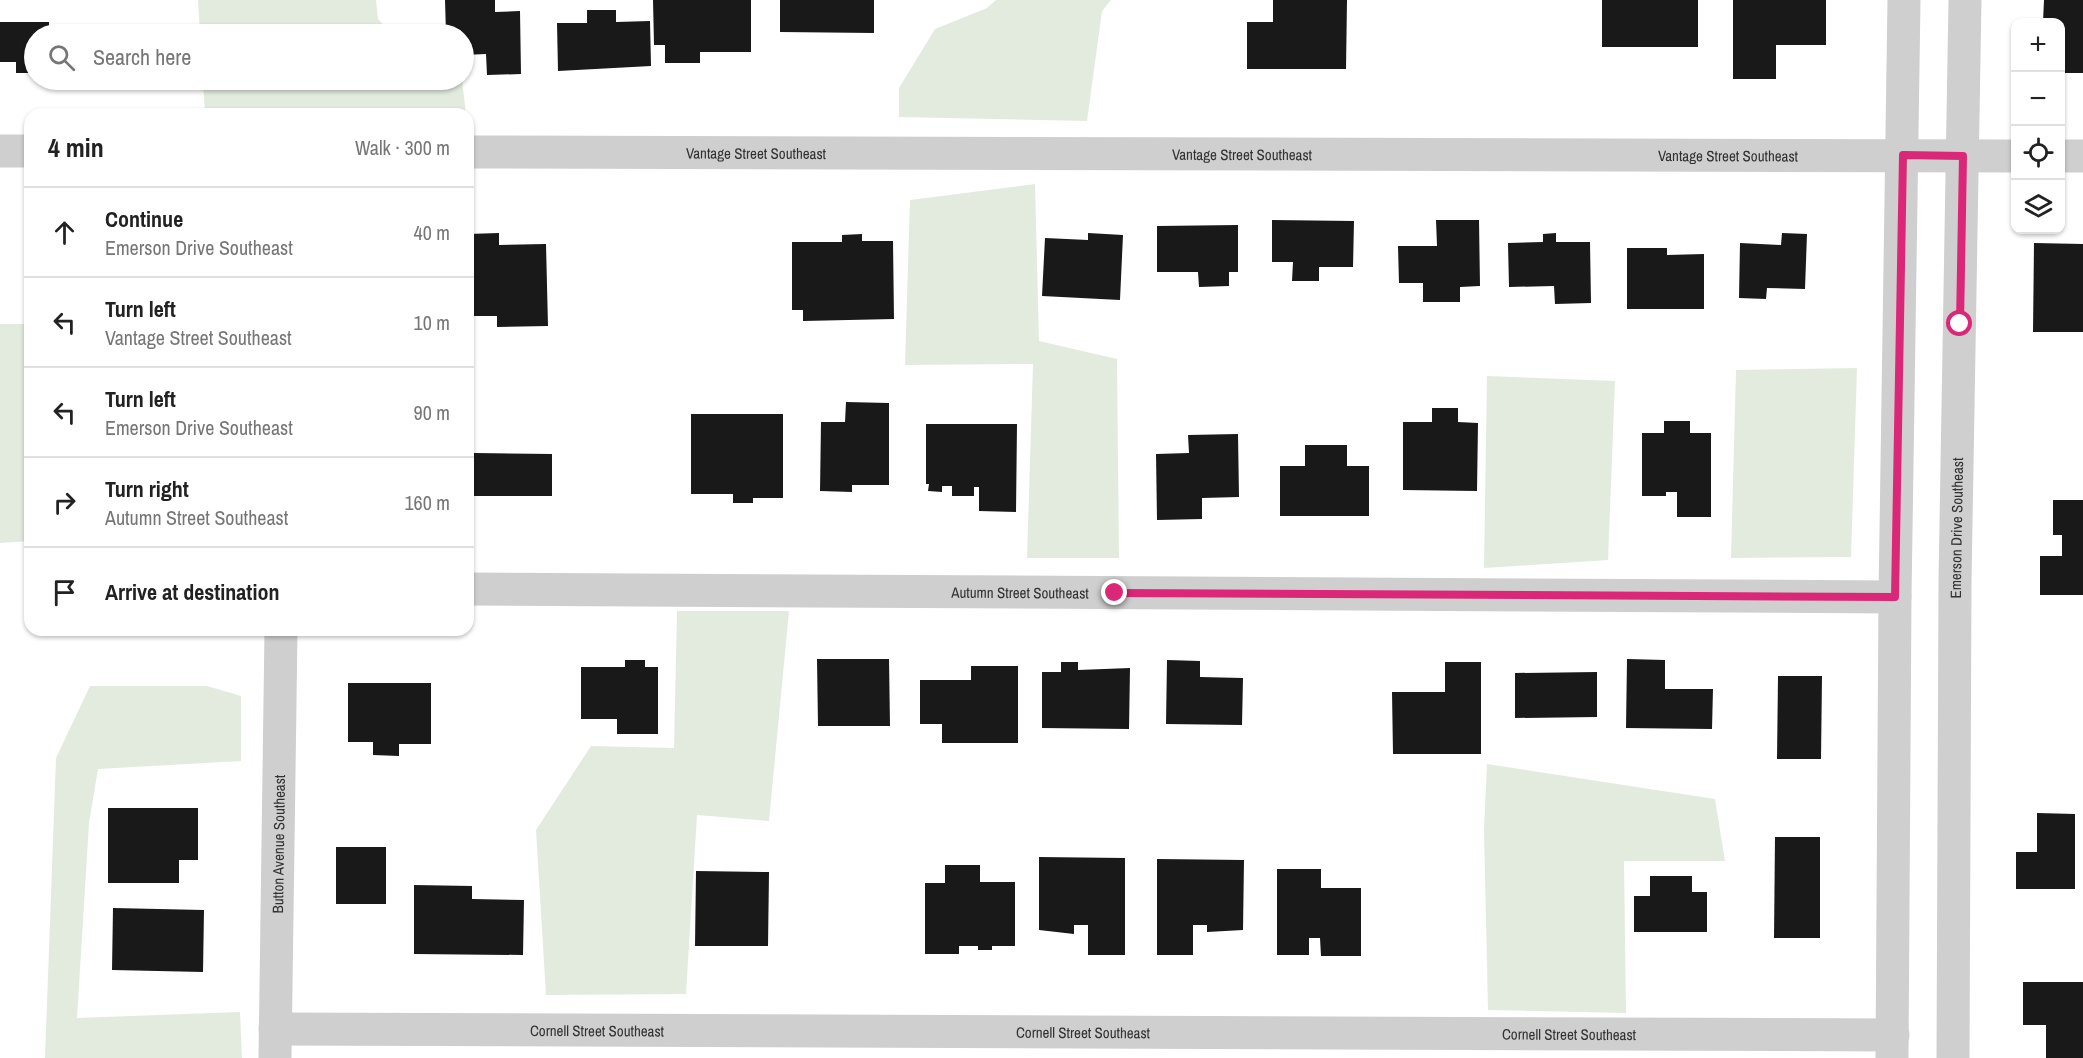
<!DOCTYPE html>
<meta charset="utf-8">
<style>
:root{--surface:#fff;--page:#f2f2f2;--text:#222;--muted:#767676;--line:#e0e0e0}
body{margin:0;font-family:"Archivo Narrow",sans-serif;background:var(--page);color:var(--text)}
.controls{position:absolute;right:18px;top:18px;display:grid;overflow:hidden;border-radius:12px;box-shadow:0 2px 4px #0004}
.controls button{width:54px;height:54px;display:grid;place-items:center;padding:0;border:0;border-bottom:2px solid var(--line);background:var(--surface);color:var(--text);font:30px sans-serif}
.stop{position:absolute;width:18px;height:18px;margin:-14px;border:4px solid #db2777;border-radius:50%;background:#fff}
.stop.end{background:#db2777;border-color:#fff;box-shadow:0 2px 6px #0008}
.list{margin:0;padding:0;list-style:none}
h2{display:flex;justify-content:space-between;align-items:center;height:78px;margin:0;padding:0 24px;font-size:26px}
h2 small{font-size:20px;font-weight:400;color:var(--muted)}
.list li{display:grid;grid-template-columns:39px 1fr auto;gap:18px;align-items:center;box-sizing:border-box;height:90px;padding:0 24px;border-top:2px solid var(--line)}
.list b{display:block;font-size:22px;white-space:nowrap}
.list p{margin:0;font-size:20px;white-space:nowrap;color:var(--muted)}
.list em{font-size:20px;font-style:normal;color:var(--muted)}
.icon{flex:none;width:33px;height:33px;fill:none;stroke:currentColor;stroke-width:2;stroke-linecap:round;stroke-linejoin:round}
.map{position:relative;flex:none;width:2083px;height:1058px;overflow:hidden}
.search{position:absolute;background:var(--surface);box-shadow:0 2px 4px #0004;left:24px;top:24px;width:450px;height:66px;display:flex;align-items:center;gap:15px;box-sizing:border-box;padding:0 21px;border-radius:33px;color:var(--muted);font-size:22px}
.panel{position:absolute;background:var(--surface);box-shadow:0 2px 4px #0004;left:24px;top:108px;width:450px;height:528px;border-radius:18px}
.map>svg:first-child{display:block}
.green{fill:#e3ebdf}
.building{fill:#191919}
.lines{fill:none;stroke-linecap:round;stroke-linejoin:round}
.minor{stroke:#cfcfcf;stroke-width:33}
.tertiary{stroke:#cfcfcf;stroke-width:33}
.route{stroke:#db2777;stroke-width:8}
.labels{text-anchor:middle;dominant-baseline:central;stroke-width:6;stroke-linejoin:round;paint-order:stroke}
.street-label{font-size:15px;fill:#323232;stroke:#fff}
</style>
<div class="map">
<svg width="2083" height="1058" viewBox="0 0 2083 1058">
<rect width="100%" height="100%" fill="#fff"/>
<g class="green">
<path d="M198,0H376L378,19L392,34H200Z"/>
<path d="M996,0H1111L1102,11L1087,121L899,117V88L935,29L987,8Z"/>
<path d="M203,80H462L466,114H205Z"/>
<path d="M1035,184L1039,341L1117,359L1119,558H1027L1033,364L905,365L910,200Z"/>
<path d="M0,324H30V541L0,543Z"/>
<path d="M1857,368L1851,557L1731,558L1736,370Z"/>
<path d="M1487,376L1615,381L1608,560L1484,568Z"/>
<path d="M677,611H789L769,821L697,815L686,994L546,995L536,830L591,746L674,748Z"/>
<path d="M90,686H207L241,696V761L98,769L89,823L77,1018L240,1012L242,1058H45L56,758Z"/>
<path d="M1487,764L1715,799L1725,861H1624L1626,1013L1488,1010L1484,829Z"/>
</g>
<g class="building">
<path d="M445,0H495V12L520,11L521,74L487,75L486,54L464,55V34H446Z"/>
<path d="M653,0H751V52H700V63H665V45H654Z"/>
<path d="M780,0H874V33L780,32Z"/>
<path d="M1273,0H1347L1346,69H1247V22H1273Z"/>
<rect x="1602" y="0" width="96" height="47"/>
<path d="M1733,0H1826V45H1776V79H1733Z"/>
<path d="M2044,0H2083V73H2060V22H2043Z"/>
<path d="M587,10H616V22L650,21L651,66L558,71L557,23H587Z"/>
<path d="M0,22H49V34H34V73H16V62H0Z"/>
<path d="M1272,220L1354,221L1353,267H1319V281H1292L1293,262H1272Z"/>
<path d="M1436,220H1479L1480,286L1460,287V302H1423V283H1399L1398,246H1437Z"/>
<path d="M1238,225V272H1229V286L1199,287L1198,272H1157V226Z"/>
<path d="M499,233V245L546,244L548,326L497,327V316H468V234Z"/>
<path d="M1088,233L1123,235L1120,300L1042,296L1045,238L1088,240Z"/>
<path d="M1556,233V242H1590L1591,303L1555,304L1554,286L1509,287L1508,243L1543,242V234Z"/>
<path d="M1782,233L1807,234L1805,289L1767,288L1766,299L1739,298L1740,243L1781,245Z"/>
<path d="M862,234V241H893L894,319L803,321V310H792V242H842V235Z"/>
<path d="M2034,243L2083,244V332H2033Z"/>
<path d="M1627,248H1667V255L1704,254V309H1627Z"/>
<path d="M846,402L889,403V485H852V492L820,491L821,422H845Z"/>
<path d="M1432,408H1458V422L1478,423L1477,491L1403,490V422H1432Z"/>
<path d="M691,414H783V498H753V503H733V494H691Z"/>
<path d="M1664,421H1690V433H1711V517H1677V492H1666V496H1642V433H1664Z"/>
<path d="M926,424H1017L1016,512L979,511V487H974V496H952V486H942V492L928,491L929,484H926Z"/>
<path d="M1238,434L1239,497L1202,498V519L1157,520L1156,454L1189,453L1188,435Z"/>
<path d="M1305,445H1347V466H1369V516H1280V466H1305Z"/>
<path d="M474,453L552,454V496H474Z"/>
<path d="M2053,500H2083V595H2040V556H2062V535H2053Z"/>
<rect x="138" y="630" width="50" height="6"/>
<path d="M817,659H889L890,726H818Z"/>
<path d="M1627,659L1665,660V689H1713L1712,729L1626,728Z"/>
<path d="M625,660H645V667H658V734H617V719H581V667H625Z"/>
<path d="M1167,660L1200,661V677L1243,678L1242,725L1166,724Z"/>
<path d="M1061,662H1078V670L1130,668L1129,729L1042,728V672H1061Z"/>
<path d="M1445,662H1481V754H1393L1392,692H1445Z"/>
<path d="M971,666H1018V743H942V724H920V680H971Z"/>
<path d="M1597,672V717L1515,718V673Z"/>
<path d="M1778,676H1822L1821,759H1777Z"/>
<path d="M348,683H431V744H399V756L373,755V742H348Z"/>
<path d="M108,808H198V860H179V883H108Z"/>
<path d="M2037,813L2075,814V889H2016V852H2037Z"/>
<path d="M1775,837H1820V938H1774Z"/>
<rect x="336" y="847" width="50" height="57"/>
<path d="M1039,857L1125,858V955H1088V925H1074V934L1039,930Z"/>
<path d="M1157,859L1244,860L1243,930L1207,932V925H1193V955H1157Z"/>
<path d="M945,865H980V882H1015V946H992V950H978V946H959V954H925V883H945Z"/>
<path d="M1277,869H1321V888H1361V956H1321L1320,938H1309V955H1277Z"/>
<path d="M696,871L769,872L768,946H695Z"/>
<path d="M1650,876H1692V892H1707V932H1634V896H1650Z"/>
<path d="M414,885L472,886V899L524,900L523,955L414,954Z"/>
<path d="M113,908L204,910L203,972L112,970Z"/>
<path d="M2023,982H2083V1058H2046V1025H2023Z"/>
</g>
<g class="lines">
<g class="minor">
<path d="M0,151H30"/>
<path id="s1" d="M468,152L2016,156"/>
<path d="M2060,156H2083"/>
<path id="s2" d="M468,589L1895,597"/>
<path id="s3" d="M275,1029L1893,1035"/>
<path id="s4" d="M275,1058L281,630"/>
</g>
<g class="tertiary">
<path d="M1892,1058L1895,597L1904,0"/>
<path id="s5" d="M1953,1058L1955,582L1965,0"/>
</g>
</g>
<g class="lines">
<path class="route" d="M1115,593L1895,597L1903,155L1963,156L1960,324"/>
</g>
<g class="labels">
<g class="street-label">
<text stroke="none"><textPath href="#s1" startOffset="288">Vantage Street Southeast</textPath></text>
<text stroke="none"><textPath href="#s1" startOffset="774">Vantage Street Southeast</textPath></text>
<text stroke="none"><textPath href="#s1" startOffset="1260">Vantage Street Southeast</textPath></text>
<text stroke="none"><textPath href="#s5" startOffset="530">Emerson Drive Southeast</textPath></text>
<text stroke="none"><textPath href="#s2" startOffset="552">Autumn Street Southeast</textPath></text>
<text stroke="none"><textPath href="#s4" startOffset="214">Button Avenue Southeast</textPath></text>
<text stroke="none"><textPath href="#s3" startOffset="322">Cornell Street Southeast</textPath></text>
<text stroke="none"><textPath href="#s3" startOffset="808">Cornell Street Southeast</textPath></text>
<text stroke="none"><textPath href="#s3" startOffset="1294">Cornell Street Southeast</textPath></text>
</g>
</g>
</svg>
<div class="controls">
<button>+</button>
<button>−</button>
<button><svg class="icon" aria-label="locate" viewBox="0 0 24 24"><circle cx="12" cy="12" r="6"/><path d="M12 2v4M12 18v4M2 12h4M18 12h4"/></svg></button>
<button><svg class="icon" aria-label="layers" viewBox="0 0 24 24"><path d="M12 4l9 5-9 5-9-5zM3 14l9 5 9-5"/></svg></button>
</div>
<div class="stop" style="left:1960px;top:324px"></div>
<div class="stop end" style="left:1115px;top:593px"></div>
<div class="search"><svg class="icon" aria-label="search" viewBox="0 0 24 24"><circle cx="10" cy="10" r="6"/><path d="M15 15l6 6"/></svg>Search here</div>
<section class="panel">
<h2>4 min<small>Walk · 300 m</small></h2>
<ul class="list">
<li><svg class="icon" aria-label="ahead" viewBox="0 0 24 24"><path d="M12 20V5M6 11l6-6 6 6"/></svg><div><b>Continue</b><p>Emerson Drive Southeast</p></div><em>40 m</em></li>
<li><svg class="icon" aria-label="left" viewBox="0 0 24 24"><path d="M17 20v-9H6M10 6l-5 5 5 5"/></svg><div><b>Turn left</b><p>Vantage Street Southeast</p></div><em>10 m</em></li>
<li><svg class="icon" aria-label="left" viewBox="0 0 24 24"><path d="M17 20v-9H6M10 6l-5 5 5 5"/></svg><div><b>Turn left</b><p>Emerson Drive Southeast</p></div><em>90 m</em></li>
<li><svg class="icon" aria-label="right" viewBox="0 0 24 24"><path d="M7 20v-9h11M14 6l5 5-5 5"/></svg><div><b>Turn right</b><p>Autumn Street Southeast</p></div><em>160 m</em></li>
<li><svg class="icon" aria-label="arrive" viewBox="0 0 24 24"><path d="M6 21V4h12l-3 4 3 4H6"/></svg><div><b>Arrive at destination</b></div></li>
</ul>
</section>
</div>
